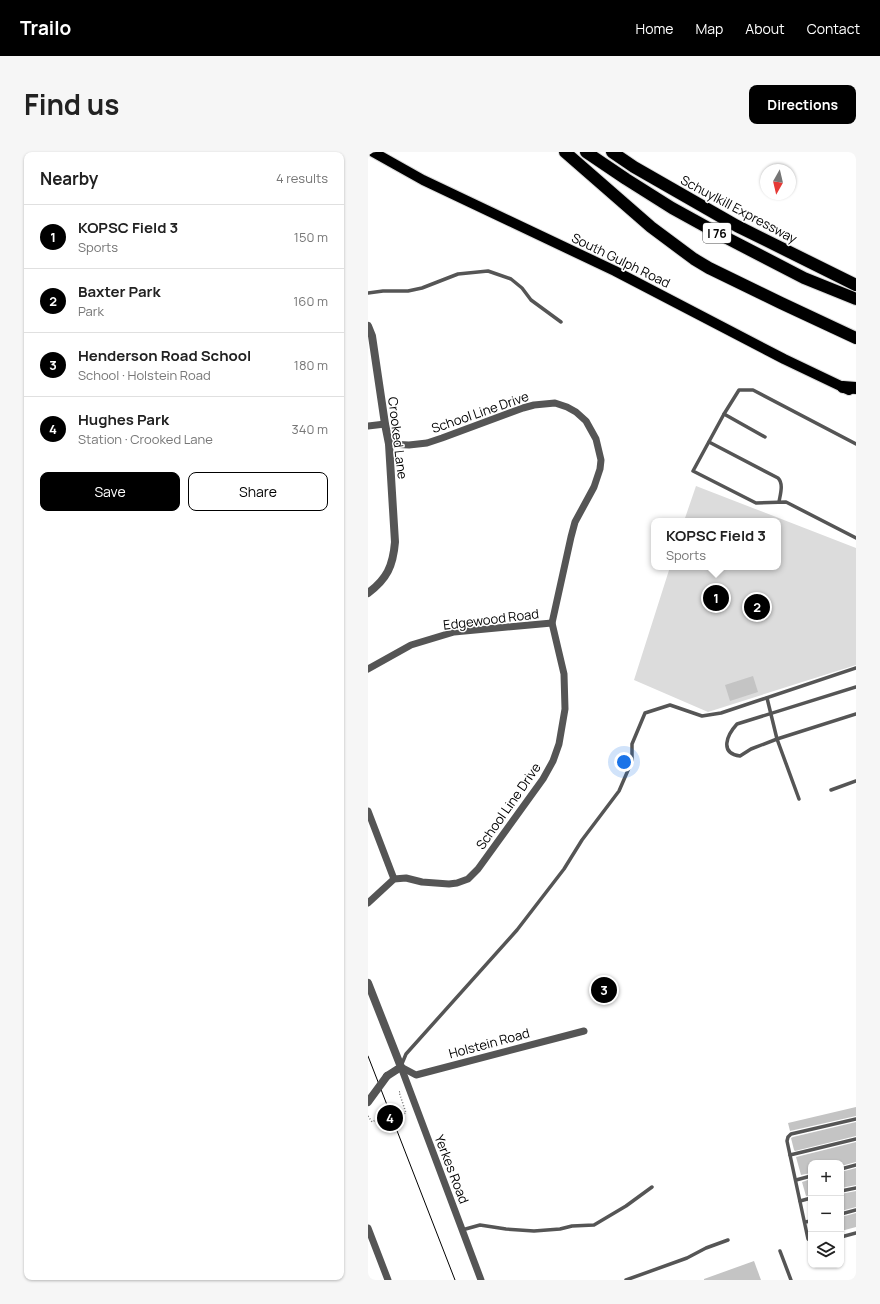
<!DOCTYPE html>
<meta charset="utf-8">
<style>
:root{--surface:#fff;--page:#f6f6f6;--text:#222;--muted:#767676;--line:#e0e0e0;--accent:#000}
body{margin:0;font-family:Manrope,sans-serif;background:var(--page);color:var(--text)}
.controls{position:absolute;right:12px;bottom:12px;display:grid;overflow:hidden;border-radius:8px;box-shadow:0 1px 3px #0004}
.controls button{width:36px;height:36px;display:grid;place-items:center;padding:0;border:0;border-bottom:1px solid var(--line);background:var(--surface);color:var(--text);font:20px sans-serif}
.compass{position:absolute;left:392px;top:12px;width:36px;height:36px;border-radius:50%;background:var(--surface);box-shadow:0 1px 3px #0004;rotate:188deg}
.you{position:absolute;left:256px;top:610px;width:14px;height:14px;margin:-10px;border:3px solid #fff;border-radius:50%;background:#1a73e8;box-shadow:0 0 0 6px #1a73e833}
.badge{display:grid;place-items:center;width:26px;height:26px;border-radius:50%;background:var(--accent);color:#fff;font-size:13px;font-weight:700}
.pin{position:absolute;translate:-50% -50%;border:2px solid #fff;box-shadow:0 1px 4px #0006}
.popup{position:absolute;left:283px;top:366px;width:130px;height:52px;box-sizing:border-box;display:grid;place-content:center;border-radius:8px;background:var(--surface);filter:drop-shadow(0 1px 3px #0005);font-size:13px;white-space:nowrap;color:var(--muted)}
.popup b{font-size:15px;color:var(--text)}
.popup::after{content:'';position:absolute;left:50%;top:100%;margin-left:-8px;border:8px solid transparent;border-top-color:var(--surface)}
.list{margin:0;padding:0;list-style:none}
h2{display:flex;justify-content:space-between;align-items:center;height:52px;margin:0;padding:0 16px;font-size:17px}
h2 small{font-size:13px;font-weight:400;color:var(--muted)}
.list li{display:grid;grid-template-columns:26px 1fr auto;gap:12px;align-items:center;box-sizing:border-box;height:64px;padding:0 16px;border-top:1px solid var(--line)}
.list b{display:block;font-size:15px;white-space:nowrap}
.list p{margin:0;font-size:13px;white-space:nowrap;color:var(--muted)}
.list em{font-size:13px;font-style:normal;color:var(--muted)}
.actions{display:flex;gap:8px;padding:12px 16px}
.actions a{flex:1;padding:9px 0;border:1px solid var(--accent);border-radius:8px;text-align:center;font-size:14px;color:var(--accent)}
.actions .main{background:var(--accent);color:#fff}
.icon{flex:none;width:22px;height:22px;fill:none;stroke:currentColor;stroke-width:2;stroke-linecap:round;stroke-linejoin:round}
.map{position:relative;flex:none;width:488px;height:1128px;overflow:hidden;border-radius:8px}
header{display:flex;align-items:center;gap:24px;box-sizing:border-box;height:56px;padding:0 20px;background:var(--accent);color:#fff}
header strong{font-size:19px}
nav{display:flex;gap:22px;margin-inline-start:auto;font-size:14px}
.intro{display:flex;align-items:center;justify-content:space-between;box-sizing:border-box;height:96px;padding:0 24px}
h1{margin:0;font-size:28px}
.button{padding:10px 18px;border-radius:8px;background:var(--accent);color:#fff;font-size:14px;font-weight:700}
main{display:flex;gap:24px;padding:0 24px}
aside{flex:1;background:var(--surface);border-radius:8px;box-shadow:0 1px 3px #0004}
.map>svg:first-child{display:block}
.green{fill:#dcdcdc}
.building{fill:#c4c4c4}
.lines{fill:none;stroke-linecap:round;stroke-linejoin:round}
.primary-casing{stroke:#dbdbdb;stroke-width:12}
.motorway-casing{stroke:#dbdbdb;stroke-width:14}
.path{stroke:#777;stroke-width:1.5;stroke-dasharray:1 2;stroke-linecap:butt}
.service{stroke:#555;stroke-width:3.5}
.minor{stroke:#555;stroke-width:7}
.tertiary{stroke:#555;stroke-width:8}
.primary{stroke:#000;stroke-width:10}
.motorway{stroke:#000;stroke-width:12}
.tram{stroke:#000;stroke-width:1}
.tertiary-bridge{stroke:#555;stroke-width:8}
.labels{text-anchor:middle;dominant-baseline:central;stroke-width:3;stroke-linejoin:round;paint-order:stroke}
.shield{fill:#fff;stroke:#4c4c4c;stroke-width:1}
.shield-label{font-size:12px;font-weight:bold;fill:#000}
.street-label{font-size:13px;fill:#000;stroke:#fff}
</style>
<header>
<strong>Trailo</strong>
<nav><a>Home</a><a>Map</a><a>About</a><a>Contact</a></nav>
</header>
<div class="intro"><h1>Find us</h1><a class="button">Directions</a></div>
<main>
<aside>
<h2>Nearby<small>4 results</small></h2>
<ul class="list">
<li><span class="badge">1</span><div><b>KOPSC Field 3</b><p>Sports</p></div><em>150 m</em></li>
<li><span class="badge">2</span><div><b>Baxter Park</b><p>Park</p></div><em>160 m</em></li>
<li><span class="badge">3</span><div><b>Henderson Road School</b><p>School · Holstein Road</p></div><em>180 m</em></li>
<li><span class="badge">4</span><div><b>Hughes Park</b><p>Station · Crooked Lane</p></div><em>340 m</em></li>
</ul>
<div class="actions"><a class="main">Save</a><a>Share</a></div>
</aside>
<div class="map">
<svg width="488" height="1128" viewBox="0 0 488 1128">
<rect width="100%" height="100%" fill="#fff"/>
<path class="green" d="M328,334L488,396V513L340,560L266,528L302,415H410V369H316Z"/>
<g class="building">
<path d="M385,524L390,540L362,549L357,533Z"/>
<path d="M488,955V964L422,979L420,971Z"/>
<path d="M488,970V984L427,999L426,998L423,986L425,985Z"/>
<path d="M488,990V1010L473,1014V1011H443V1021L433,1023L428,1005Z"/>
<path d="M488,1016V1033L473,1036V1020Z"/>
<path d="M443,1027V1043L438,1044L434,1030Z"/>
<path d="M488,1039V1055L473,1059V1042Z"/>
<path d="M488,1061V1075L473,1079V1065Z"/>
<path d="M386,1109L393,1128H336V1127Z"/>
</g>
<g class="lines">
<g class="primary-casing">
<path id="primary" d="M5,0L55,28L247,119L416,207L481,238"/>
</g>
<g class="motorway-casing">
<g id="motorway">
<path d="M197,0L283,75L326,107L341,116L413,151L488,186"/>
<path d="M218,0L258,27L304,56L353,83L436,126L488,147"/>
<path d="M244,0L266,15L369,74L488,133"/>
<path d="M475,235L488,236"/>
</g>
</g>
<g class="path">
<path d="M0,964L4,970L14,965"/>
<path d="M28,965L38,961L31,940L34,939"/>
</g>
<g class="service">
<path d="M0,141L15,139H40L54,136L90,122L120,119L143,127L154,136L163,148L193,170"/>
<path d="M356,262L397,285"/>
<path d="M341,290L410,326C416,332 412,343 411,350"/>
<path d="M488,292L385,238H371L356,262L325,319L388,351L418,350L488,386"/>
<path d="M488,535L369,572C359,583 351,601 372,604L383,597L409,587L488,562"/>
<path d="M399,546L409,587L431,647"/>
<path d="M463,638L488,629"/>
<path d="M33,914L38,902L149,778L196,717L214,688L251,639L264,609V592L277,561L302,553L334,564L353,561L488,516"/>
<path d="M422,1003L488,987"/>
<path d="M473,1017L488,1013"/>
<path d="M428,1028L443,1024"/>
<path d="M473,1039L488,1036"/>
<path d="M432,1049L443,1046"/>
<path d="M473,1062L488,1058"/>
<path d="M437,1070L443,1069"/>
<path d="M94,1078L112,1073L138,1077L166,1079L192,1077L204,1074L226,1073L258,1054L284,1035"/>
<path d="M473,1085L488,1081"/>
<path d="M443,1089L440,1087L419,989L420,985L423,982L488,967"/>
<path d="M412,1099L423,1128"/>
<path d="M258,1128L319,1106L338,1096L360,1088"/>
</g>
<g class="minor">
<path d="M0,274L17,272"/>
<path d="M0,517L43,493L86,480L184,471"/>
<path d="M0,659L26,727"/>
<path d="M0,751L26,727L38,726L54,730L81,732L89,731L100,727L110,717L175,627L185,609L191,592L197,557L196,522L184,471L203,385L207,370L226,335L232,317L233,308L228,287L218,269L208,260L199,255L187,251L166,253L155,256L74,286L59,291L41,293L21,292"/>
<path d="M33,915L113,1128"/>
<path d="M33,915L48,923L216,879"/>
<path d="M0,1076L20,1128"/>
</g>
<g class="tertiary">
<path d="M0,174L4,184L17,272L21,292L27,390C25,414 19,427 0,441"/>
<path d="M0,831L33,915L19,924"/>
</g>
<use href="#primary" class="primary"/>
<use href="#motorway" class="motorway"/>
<path class="tram" d="M0,904L87,1128"/>
<path class="tertiary-bridge" d="M0,950L19,924"/>
</g>
<g class="labels">
<rect class="shield" x="335" y="71" width="28" height="20" rx="3"/>
<g class="shield-label">
<text x="349" y="81">I 76</text>
</g>
<g class="street-label">
<text transform="translate(371 57) rotate(28)">Schuylkill Expressway</text>
<text transform="translate(253 108) rotate(26)">South Gulph Road</text>
<text transform="translate(112 260) rotate(-19)">School Line Drive</text>
<text transform="translate(30 286) rotate(83)">Crooked Lane</text>
<text transform="translate(123 467) rotate(-7)">Edgewood Road</text>
<text transform="translate(140 654) rotate(-55)">School Line Drive</text>
<text transform="translate(121 891) rotate(-15)">Holstein Road</text>
<text transform="translate(84 1017) rotate(69)">Yerkes Road</text>
</g>
</g>
</svg>
<div class="controls">
<button>+</button>
<button>−</button>
<button><svg class="icon" aria-label="layers" viewBox="0 0 24 24"><path d="M12 4l9 5-9 5-9-5zM3 14l9 5 9-5"/></svg></button>
</div>
<svg class="compass" viewBox="-18 -18 36 36"><path d="M0-13l5 13h-10z" fill="#e53935"/><path d="M0 13l5-13h-10z" fill="#767676"/></svg>
<div class="you"></div>
<div class="pin badge" style="left:348px;top:446px">1</div>
<div class="popup"><b>KOPSC Field 3</b>Sports</div>
<div class="pin badge" style="left:389px;top:455px">2</div>
<div class="pin badge" style="left:236px;top:838px">3</div>
<div class="pin badge" style="left:22px;top:966px">4</div>
</div>
</main>
